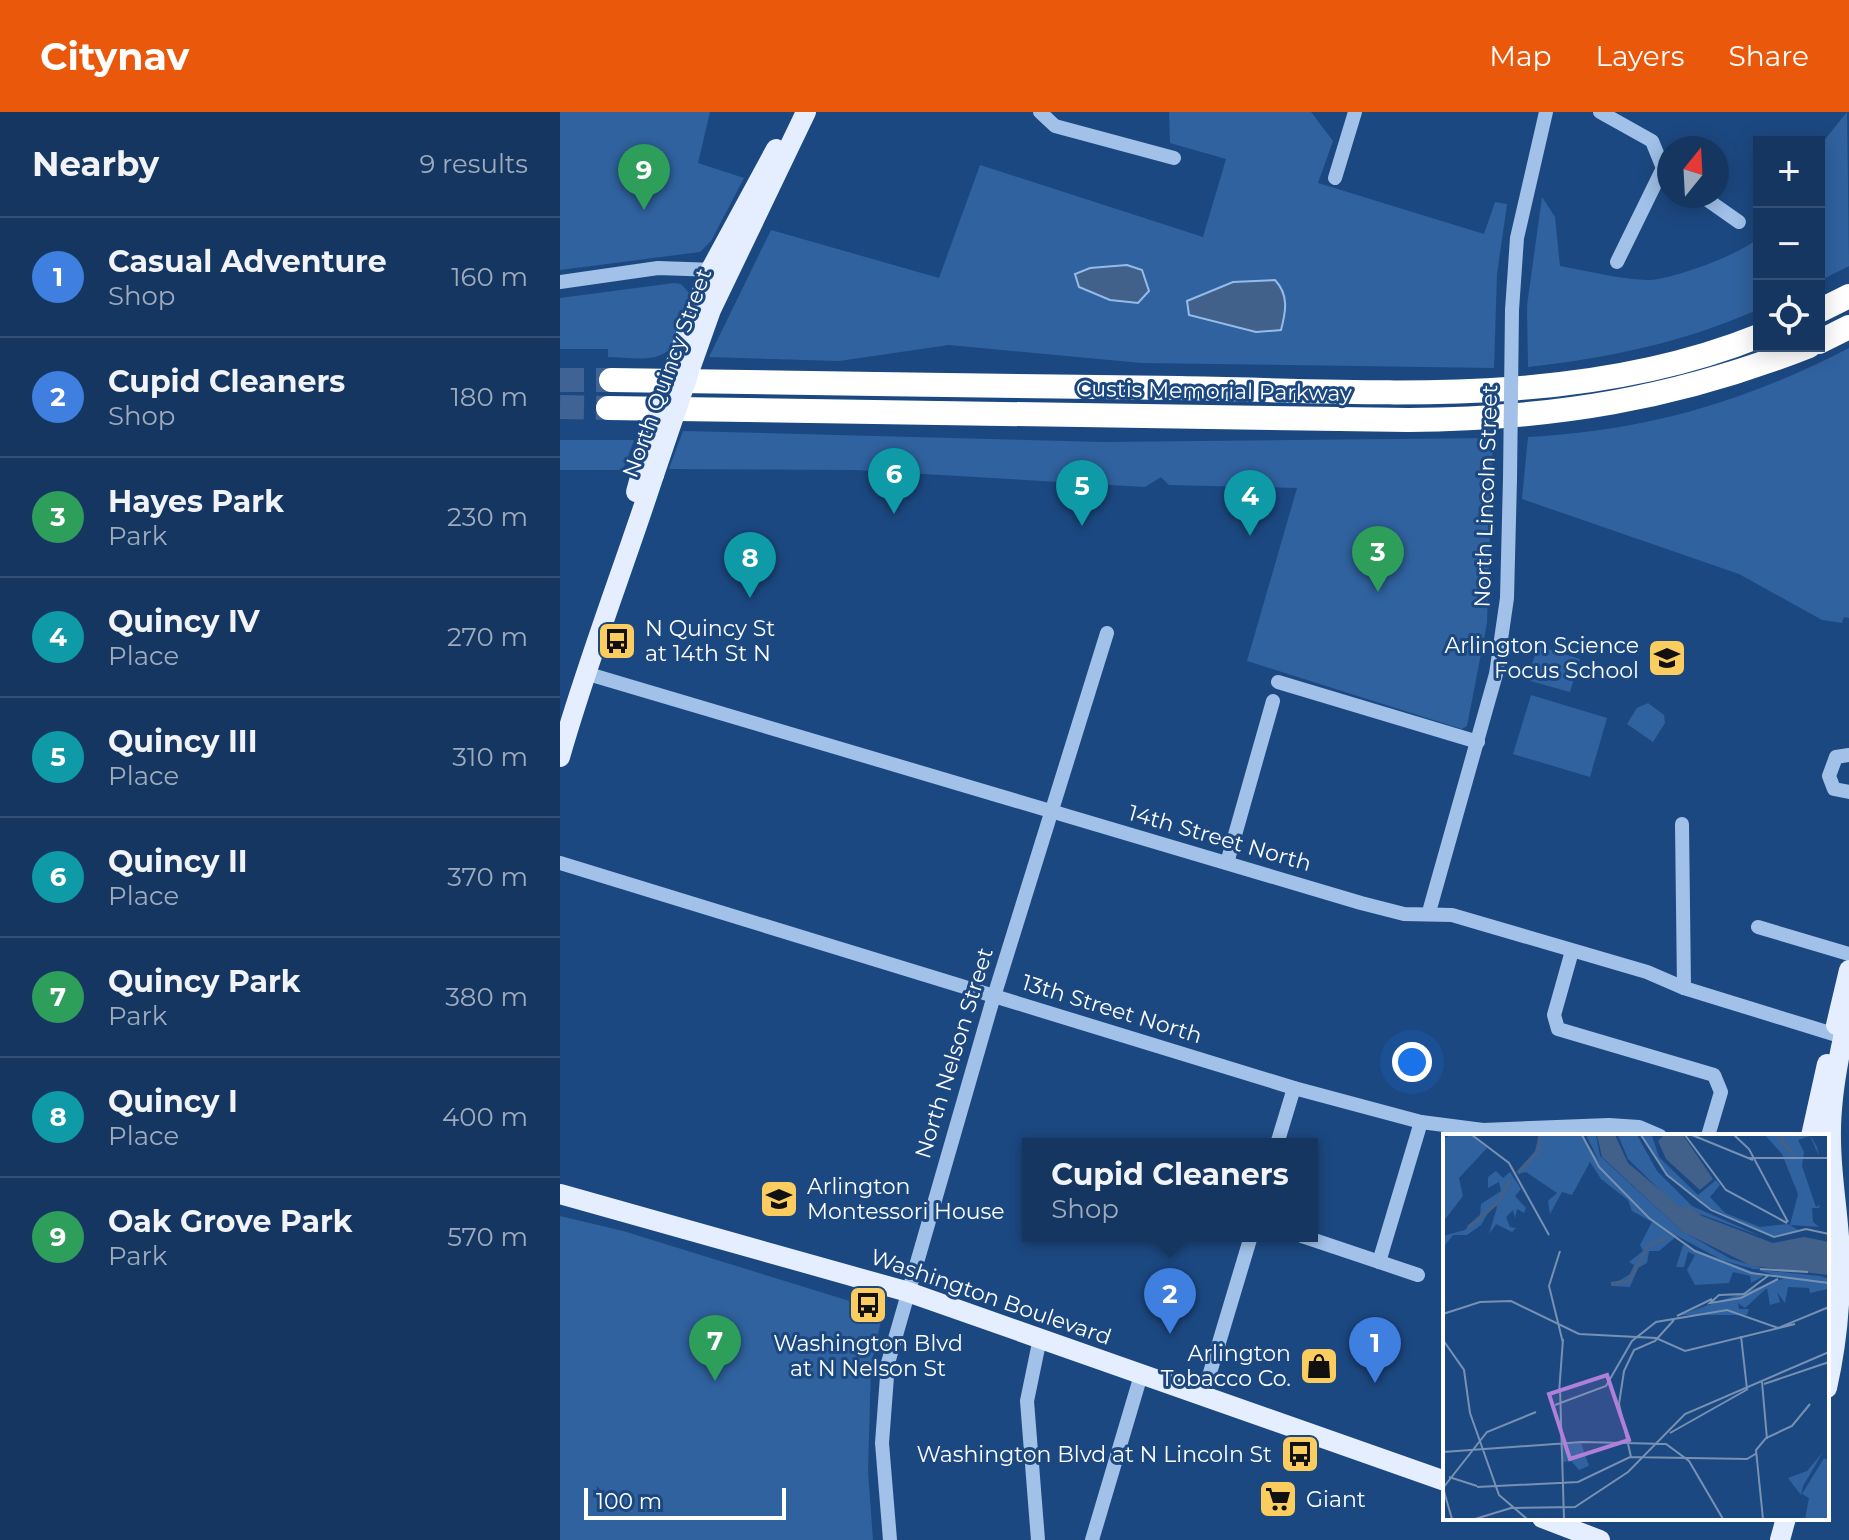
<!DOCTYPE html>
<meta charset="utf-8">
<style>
:root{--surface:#153661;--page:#1e3e67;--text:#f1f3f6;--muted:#9dabbd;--line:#345076;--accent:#ea580c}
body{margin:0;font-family:Montserrat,sans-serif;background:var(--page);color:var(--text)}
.controls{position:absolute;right:24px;top:24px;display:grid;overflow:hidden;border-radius:0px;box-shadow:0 4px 20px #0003}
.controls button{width:72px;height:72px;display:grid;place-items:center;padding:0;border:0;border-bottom:2px solid var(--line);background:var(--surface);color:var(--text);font:40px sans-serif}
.compass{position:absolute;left:1097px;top:24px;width:72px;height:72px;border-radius:50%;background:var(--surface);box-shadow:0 4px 20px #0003;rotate:18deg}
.scale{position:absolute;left:24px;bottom:20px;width:202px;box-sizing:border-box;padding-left:8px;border:4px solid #fff;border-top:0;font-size:22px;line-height:28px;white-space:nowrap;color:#fff;-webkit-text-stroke:6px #1c4881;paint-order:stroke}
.you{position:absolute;left:852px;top:950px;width:28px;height:28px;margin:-20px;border:6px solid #fff;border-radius:50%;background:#1a73e8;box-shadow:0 0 0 12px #1a73e833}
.badge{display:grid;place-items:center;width:52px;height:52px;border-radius:50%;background:var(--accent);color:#fff;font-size:26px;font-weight:700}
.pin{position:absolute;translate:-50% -66px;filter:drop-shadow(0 2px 4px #0008)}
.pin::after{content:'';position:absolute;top:42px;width:28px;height:24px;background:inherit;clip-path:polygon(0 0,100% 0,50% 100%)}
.popup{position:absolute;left:462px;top:1026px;width:296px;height:104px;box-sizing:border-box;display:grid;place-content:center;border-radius:0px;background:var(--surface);filter:drop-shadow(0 2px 6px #0005);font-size:26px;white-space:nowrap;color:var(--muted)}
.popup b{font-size:30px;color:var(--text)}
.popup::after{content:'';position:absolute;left:50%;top:100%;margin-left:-16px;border:16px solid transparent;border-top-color:var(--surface)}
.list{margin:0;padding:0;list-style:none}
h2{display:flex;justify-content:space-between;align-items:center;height:104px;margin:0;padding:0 32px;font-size:34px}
h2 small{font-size:26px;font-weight:400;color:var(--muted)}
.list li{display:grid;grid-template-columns:52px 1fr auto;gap:24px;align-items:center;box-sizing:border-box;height:120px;padding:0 32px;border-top:2px solid var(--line)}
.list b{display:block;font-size:30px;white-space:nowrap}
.list p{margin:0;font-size:26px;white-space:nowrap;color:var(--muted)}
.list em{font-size:26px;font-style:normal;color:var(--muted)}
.icon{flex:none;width:44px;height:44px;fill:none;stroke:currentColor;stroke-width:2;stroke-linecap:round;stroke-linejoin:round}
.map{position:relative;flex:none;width:1289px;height:1428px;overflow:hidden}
header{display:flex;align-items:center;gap:48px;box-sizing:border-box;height:112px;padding:0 40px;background:var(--accent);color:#fff}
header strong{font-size:38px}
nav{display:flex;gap:44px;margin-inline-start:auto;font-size:28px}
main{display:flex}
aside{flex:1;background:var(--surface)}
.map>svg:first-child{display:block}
.green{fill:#30629f}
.water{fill:#41618b;stroke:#94bceb;stroke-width:2}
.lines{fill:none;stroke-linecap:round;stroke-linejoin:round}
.highway-tunnel{stroke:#3e6394;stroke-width:24;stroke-dasharray:24 12;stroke-linecap:butt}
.minor{stroke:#a1c1e9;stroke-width:14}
.major{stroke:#e4eefe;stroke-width:20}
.highway{stroke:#fff;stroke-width:24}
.minor-bridge{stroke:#a1c1e9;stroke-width:14}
.major-bridge{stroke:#e4eefe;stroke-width:20}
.labels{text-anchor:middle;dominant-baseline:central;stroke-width:6;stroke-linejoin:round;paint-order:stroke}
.street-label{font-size:22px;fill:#fff;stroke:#1c4881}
.poi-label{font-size:22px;fill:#fff;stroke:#1c4881;text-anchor:start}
.inset-river{fill:none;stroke:#41618b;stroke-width:4}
.inset-road{fill:none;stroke:#7791b3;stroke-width:2}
.view{fill:#b080d9;fill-opacity:0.15;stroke:#b080d9;stroke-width:4}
.inset-edge{fill:none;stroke:#fff;stroke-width:4}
</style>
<header>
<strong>Citynav</strong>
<nav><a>Map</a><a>Layers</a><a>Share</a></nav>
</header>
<main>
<aside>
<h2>Nearby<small>9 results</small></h2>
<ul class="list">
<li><span class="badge" style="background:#3f7fe0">1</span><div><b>Casual Adventure</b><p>Shop</p></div><em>160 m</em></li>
<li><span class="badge" style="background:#3f7fe0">2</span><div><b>Cupid Cleaners</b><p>Shop</p></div><em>180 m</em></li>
<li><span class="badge" style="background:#2e9e5b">3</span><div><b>Hayes Park</b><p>Park</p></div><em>230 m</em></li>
<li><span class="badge" style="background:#0f9aa8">4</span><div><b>Quincy IV</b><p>Place</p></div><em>270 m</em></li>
<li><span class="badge" style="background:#0f9aa8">5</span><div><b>Quincy III</b><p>Place</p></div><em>310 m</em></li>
<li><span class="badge" style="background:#0f9aa8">6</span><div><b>Quincy II</b><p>Place</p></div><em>370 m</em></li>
<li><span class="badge" style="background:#2e9e5b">7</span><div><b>Quincy Park</b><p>Park</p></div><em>380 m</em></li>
<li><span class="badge" style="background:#0f9aa8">8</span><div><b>Quincy I</b><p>Place</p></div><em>400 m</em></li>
<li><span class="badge" style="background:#2e9e5b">9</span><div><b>Oak Grove Park</b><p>Park</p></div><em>570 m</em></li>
</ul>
</aside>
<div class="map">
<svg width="1289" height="1428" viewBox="0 0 1289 1428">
<rect width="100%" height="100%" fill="#1c4881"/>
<g class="green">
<path d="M0,0H150L138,51L184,66L151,129L140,140L0,158Z"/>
<path d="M609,0H751L773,29L758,71L924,122L935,90L947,92L937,162L934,256L581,251L389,233L279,249L149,245L211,118L379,166L420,53L643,125L666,47L610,31Z"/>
<path d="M1287,0L1289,154L1259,169V35Z"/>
<path d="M982,85L995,105L1000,154C1028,159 1058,167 1086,168C1106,170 1189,140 1199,124V197C1126,230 1048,246 968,255L967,194Z"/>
<path d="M114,171L121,172L130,182L111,236C96,252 69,245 48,245V237H0V186Z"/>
<path d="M1289,236V506L1284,505L1282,511L1262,508L1179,462L962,387L968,325C1085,319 1185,290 1289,236Z"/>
<path d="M123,319L543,330L933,326L927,511L907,614L902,617L687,549L737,376L609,373L601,365L585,375L295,358L109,357Z"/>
<path d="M0,328H74L63,358H0Z"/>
<path d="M978,534L1020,547L1010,580L967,568Z"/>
<path d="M971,583L1047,606L1030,665L953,642Z"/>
<path d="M1088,591L1104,603L1105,611L1093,630L1067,612L1077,596Z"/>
<path d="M0,1104L63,1119L319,1198L322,1204L311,1254L308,1359L313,1428H0Z"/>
</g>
<g class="water">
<path d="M567,153L582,158L589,179L578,191L550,188L519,175L515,162L530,156Z"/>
<path d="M715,168C729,183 726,199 721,218L696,220L629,203L627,189L673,170Z"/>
</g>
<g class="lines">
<g class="highway-tunnel">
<path d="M0,268H51"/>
<path d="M0,295L48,296"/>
</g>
<g class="minor">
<path d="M480,0L495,14L614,46"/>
<path d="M1040,0L1092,29L1103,56L1109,60"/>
<path d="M775,66L795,0"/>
<path d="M1142,84L1179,110"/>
<path d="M1057,150L1103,56"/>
<path d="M0,170L98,156L156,158"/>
<path d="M952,198L957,126L986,0"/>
<path d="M25,561L801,791L844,802L892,803L1087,860L1124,876L1283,925"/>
<path d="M718,570L918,630"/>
<path d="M1289,643L1276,645L1269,664L1274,677L1289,680"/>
<path d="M1122,712L1124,876"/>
<path d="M0,751L734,976L861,1010L923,1018L1049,1013L1079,1015L1100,1024"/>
<path d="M667,751L713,589"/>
<path d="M869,800L936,562L947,486L950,367"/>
<path d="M1198,815L1289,842"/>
<path d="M1012,839L994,903L998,917L1154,963L1161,980L1148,1024"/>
<path d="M717,1032L734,976"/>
<path d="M742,1124L858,1163"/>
<path d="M819,1150L861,1010"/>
<path d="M643,1284L691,1124"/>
<path d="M330,1428L322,1331L328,1251L431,894L547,521"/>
<path d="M478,1428L467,1289L480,1226"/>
<path d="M532,1428L581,1263"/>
</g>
<g class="major">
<path d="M135,197L151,157L216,37"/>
<path d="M129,260L151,198L246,0"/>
<path d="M76,380L95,310"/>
<path d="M0,645C27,550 63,458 94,363"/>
<path d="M1276,913L1289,858"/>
<path d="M1251,1024L1267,952"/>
<path d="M0,1082L345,1179L885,1369"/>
<path d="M1267,1276C1277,1232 1281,1188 1280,1143C1279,1104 1271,1066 1271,1027C1270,985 1279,941 1289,900"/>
<path d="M982,1406L1040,1428"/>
<path d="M1220,1428L1226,1406"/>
</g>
<g class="highway">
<path d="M1259,199L1289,184"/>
<path d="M1259,230L1289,215"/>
<path d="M51,268C240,271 430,274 619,276C812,279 1015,298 1199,224"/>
<path d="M48,296L848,308C992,307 1115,287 1249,234"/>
</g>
<path class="minor-bridge" d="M950,367L952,198"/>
<g class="major-bridge">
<path d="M95,310L135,197"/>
<path d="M94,363L129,260"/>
</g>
</g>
<defs>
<g id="bus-square" transform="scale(2)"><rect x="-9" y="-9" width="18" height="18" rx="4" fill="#facd5e" stroke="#1c4881"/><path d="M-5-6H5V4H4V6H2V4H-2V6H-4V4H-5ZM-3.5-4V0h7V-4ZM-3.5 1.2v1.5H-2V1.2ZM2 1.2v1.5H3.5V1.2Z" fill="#111"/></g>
<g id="school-square" transform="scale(2)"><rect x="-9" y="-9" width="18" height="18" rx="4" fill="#facd5e" stroke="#1c4881"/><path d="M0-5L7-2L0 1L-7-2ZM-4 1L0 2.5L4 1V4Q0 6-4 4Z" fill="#111"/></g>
<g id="shop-square" transform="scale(2)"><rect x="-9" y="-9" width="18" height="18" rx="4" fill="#facd5e" stroke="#1c4881"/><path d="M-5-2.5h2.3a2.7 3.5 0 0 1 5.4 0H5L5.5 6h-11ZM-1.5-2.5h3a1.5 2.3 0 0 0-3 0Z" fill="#111"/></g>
<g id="supermarket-square" transform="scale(2)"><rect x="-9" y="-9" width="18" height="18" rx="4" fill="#facd5e" stroke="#1c4881"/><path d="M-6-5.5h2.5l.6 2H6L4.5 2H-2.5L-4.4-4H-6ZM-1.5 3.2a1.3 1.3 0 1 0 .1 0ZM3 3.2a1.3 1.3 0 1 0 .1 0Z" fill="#111"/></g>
</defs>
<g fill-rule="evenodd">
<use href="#bus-square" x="57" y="529"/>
<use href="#school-square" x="1107" y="546"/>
<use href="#school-square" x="219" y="1087"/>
<use href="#bus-square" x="308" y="1193"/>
<use href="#shop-square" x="759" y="1254"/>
<use href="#bus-square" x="740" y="1342"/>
<use href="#supermarket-square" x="718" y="1387"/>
</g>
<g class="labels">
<g class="street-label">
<text transform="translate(107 261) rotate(-70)">North Quincy Street</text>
<text transform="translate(654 279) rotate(1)">Custis Memorial Parkway</text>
<text transform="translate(926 384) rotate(-88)">North Lincoln Street</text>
<text transform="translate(660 726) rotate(16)">14th Street North</text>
<text transform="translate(552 897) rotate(17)">13th Street North</text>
<text transform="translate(394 941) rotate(-73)">North Nelson Street</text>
<text transform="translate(431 1185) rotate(19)">Washington Boulevard</text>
</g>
<g class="poi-label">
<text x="85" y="516">N Quincy St<tspan x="85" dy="25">at 14th St N</tspan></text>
<text x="1079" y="533" text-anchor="end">Arlington Science<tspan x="1079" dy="25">Focus School</tspan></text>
<text x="247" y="1074">Arlington<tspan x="247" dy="25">Montessori House</tspan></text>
<text x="308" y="1231" text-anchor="middle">Washington Blvd<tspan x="308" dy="25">at N Nelson St</tspan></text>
<text x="731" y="1241" text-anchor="end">Arlington<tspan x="731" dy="25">Tobacco Co.</tspan></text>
<text x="712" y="1342" text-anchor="end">Washington Blvd at N Lincoln St</text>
<text x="746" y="1387">Giant</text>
</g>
</g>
<g transform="translate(883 1022)">
<rect width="386" height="386" fill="#1c4881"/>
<path d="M8,1H29L44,14L16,44L20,62L0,88V5ZM96,1H139L156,27L143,1H153L157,22L239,97L288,125L322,135H308L377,142L386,145L385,155L367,159L366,154L345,153L342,169L334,158L337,168L327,171L324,154L302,174L295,169L296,175H306L304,181H237L342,144L279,126L234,102L216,117H206L204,129L195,134L187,153L168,152L187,140L191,131L186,128L200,117L197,111L209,88L189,77L185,66L158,45L147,28L129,61L119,58L107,80L105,67L114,59L83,38L74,40L92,17ZM175,1H194L214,37L249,72L320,103L232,71L185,25ZM199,1L209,2L216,23L255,61L273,46L277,51L267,63L282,79L317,93L345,90L357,97L330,102L258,70L222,39ZM322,1H367L374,13L376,22L367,2L355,6L361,18L359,32L373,73L377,71L376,74H369L370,88L376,93L347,91L355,60L339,20ZM53,37L60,44L67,38L78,55L72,62L83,74L81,79L74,75L72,84L70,76L63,83L67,93L73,94L69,98L53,90L46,100L54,73L50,70L38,91L24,101H10L0,114V102L22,96L37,82L38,70L58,57L56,48L45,54V43ZM240,111L321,142L308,149L307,142L290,138L286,149L252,151L244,136L252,121L245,118L241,133H233ZM138,309L146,332L136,336L128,327L119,328L117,310ZM380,318L360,352L358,361L345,344L364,337ZM381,324L386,327V385H362L366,364L359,360Z" fill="#30629f"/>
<path d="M154,1H172L185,29L237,73L246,72L259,82L330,109L361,103L386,108V141L309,132L240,98L159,23ZM221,1H240L270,45L257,56L223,25L215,7Z" fill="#41618b"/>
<path class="inset-river" d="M339,1L338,7L351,20M75,39L96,16L97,1M25,94L56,67L67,46M168,150L186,147L205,112L224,103"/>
<path class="inset-road" d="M29,1L66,29L106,101M139,1L156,33L206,84L252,117L308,139L386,149M198,1L224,41L268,76L331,103L363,95L386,100M242,1L283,56L344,89M249,1L310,26M291,1L306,15L345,88M306,24H386M117,117L106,152L120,209M317,135L365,138M326,141L301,160L276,161L267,169L298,164L335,145M0,180L37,168L68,167L136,200L213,204L242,217L352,190M234,182L269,165M298,202L304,255M0,206L21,236L27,279L56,361L84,385M319,248L324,305M321,250L386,228M117,254L121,385M116,259L120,205M112,271L163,252L189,207L213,188L284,176L335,194L386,173M227,299L305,255M0,318L139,308L223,310L246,327L280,385M188,323L176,270L181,237L191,216L212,207L231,186M6,343L34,352M34,353L135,348L187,323L304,325L314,319M0,354L9,385M0,354L44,298L93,278M32,385L68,374L132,373L185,338L242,280L386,218M320,385L313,316L323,304L349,292L367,270"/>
<path class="view" d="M164,241L186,306L127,325L106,260Z"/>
<rect width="386" height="386" class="inset-edge"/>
</g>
</svg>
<div class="controls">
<button>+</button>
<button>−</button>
<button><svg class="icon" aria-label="locate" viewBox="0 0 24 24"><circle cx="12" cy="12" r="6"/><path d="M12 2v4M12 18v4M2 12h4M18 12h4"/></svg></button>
</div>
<svg class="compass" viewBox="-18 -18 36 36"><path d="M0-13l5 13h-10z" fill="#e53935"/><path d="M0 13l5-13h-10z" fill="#9dabbd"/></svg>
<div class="scale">100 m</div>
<div class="you"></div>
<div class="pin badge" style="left:815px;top:1271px;background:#3f7fe0">1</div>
<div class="pin badge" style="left:610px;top:1222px;background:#3f7fe0">2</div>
<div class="popup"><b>Cupid Cleaners</b>Shop</div>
<div class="pin badge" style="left:818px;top:480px;background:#2e9e5b">3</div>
<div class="pin badge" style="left:690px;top:424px;background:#0f9aa8">4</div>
<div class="pin badge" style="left:522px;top:414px;background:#0f9aa8">5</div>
<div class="pin badge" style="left:334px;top:402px;background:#0f9aa8">6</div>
<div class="pin badge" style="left:155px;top:1269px;background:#2e9e5b">7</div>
<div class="pin badge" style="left:190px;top:486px;background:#0f9aa8">8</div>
<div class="pin badge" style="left:84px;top:98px;background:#2e9e5b">9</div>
</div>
</main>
